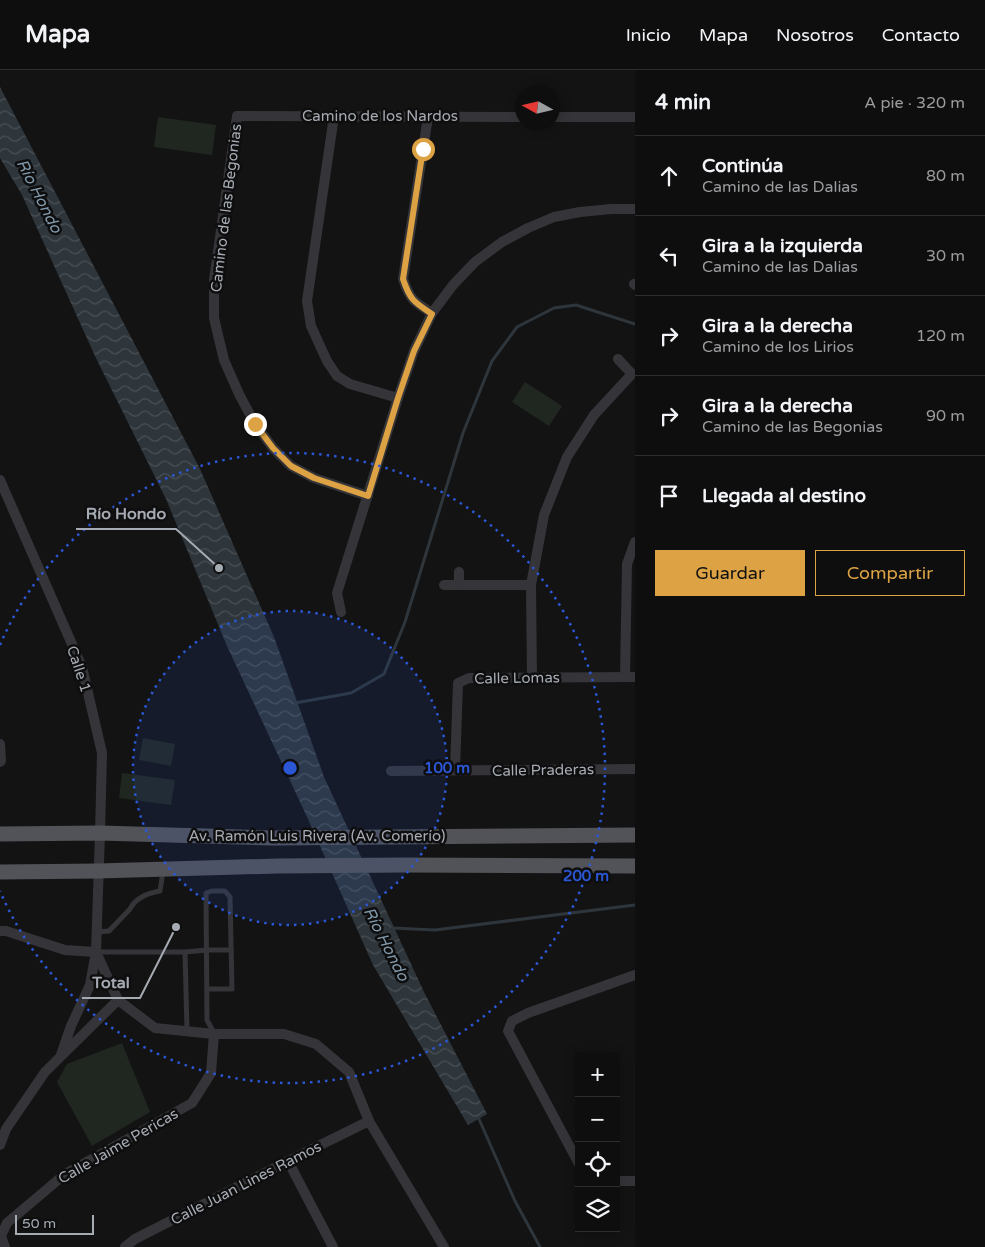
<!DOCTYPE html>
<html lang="es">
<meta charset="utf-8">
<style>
:root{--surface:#0e0e0f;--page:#1c1c1d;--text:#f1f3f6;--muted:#9b9c9e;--line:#2e2e2f;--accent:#dda243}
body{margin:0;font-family:"Varela Round",sans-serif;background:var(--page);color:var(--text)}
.controls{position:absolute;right:15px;bottom:15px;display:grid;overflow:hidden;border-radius:0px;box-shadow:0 2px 12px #0003}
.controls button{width:45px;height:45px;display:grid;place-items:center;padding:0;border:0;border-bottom:1px solid var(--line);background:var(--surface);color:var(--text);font:25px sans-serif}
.compass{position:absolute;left:515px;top:15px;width:45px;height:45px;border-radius:50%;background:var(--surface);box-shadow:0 2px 12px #0003;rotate:278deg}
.scale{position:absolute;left:15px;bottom:12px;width:79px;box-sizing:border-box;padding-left:5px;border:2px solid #a6abb3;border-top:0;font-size:14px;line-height:18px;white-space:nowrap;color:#a6abb3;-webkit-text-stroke:4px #0e0e0f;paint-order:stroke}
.stop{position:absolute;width:15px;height:15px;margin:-11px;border:4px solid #dda243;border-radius:50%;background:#fff}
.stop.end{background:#dda243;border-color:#fff;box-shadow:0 1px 5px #0008}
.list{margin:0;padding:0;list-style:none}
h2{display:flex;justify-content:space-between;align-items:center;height:65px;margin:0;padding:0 20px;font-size:21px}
h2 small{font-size:16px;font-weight:400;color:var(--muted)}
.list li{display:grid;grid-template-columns:32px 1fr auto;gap:15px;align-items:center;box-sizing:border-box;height:80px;padding:0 20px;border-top:1px solid var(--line)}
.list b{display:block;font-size:19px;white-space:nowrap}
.list p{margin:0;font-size:16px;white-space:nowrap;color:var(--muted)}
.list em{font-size:16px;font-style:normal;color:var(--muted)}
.actions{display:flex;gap:10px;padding:15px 20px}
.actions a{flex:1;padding:11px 0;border:1px solid var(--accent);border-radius:0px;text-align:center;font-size:18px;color:var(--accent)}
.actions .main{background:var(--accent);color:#111}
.icon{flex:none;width:28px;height:28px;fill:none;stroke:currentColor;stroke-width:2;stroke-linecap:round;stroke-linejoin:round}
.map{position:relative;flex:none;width:635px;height:1177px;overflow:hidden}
header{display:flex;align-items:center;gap:30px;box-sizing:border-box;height:70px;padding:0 25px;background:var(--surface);border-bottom:1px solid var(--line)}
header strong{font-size:24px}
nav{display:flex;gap:28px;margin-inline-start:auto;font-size:18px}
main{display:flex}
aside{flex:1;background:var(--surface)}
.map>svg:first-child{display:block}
.park{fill:#202620}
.water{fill:url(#water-waves)}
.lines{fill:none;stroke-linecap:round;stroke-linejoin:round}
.stream{stroke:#2e363c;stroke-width:3}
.lane{stroke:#353539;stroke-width:5}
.street{stroke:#353539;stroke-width:10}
.primary{stroke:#515358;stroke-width:15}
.route{stroke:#dda243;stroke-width:6}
.ring{fill:none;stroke:#2b57d4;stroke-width:2.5;stroke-dasharray:2.5 5}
.labels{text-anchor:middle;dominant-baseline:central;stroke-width:5;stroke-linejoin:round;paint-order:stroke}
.street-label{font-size:15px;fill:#a6abb3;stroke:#0e0e0f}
.water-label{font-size:16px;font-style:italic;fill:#8199ab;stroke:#0e0e0f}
.centre{fill:#2b57d4;stroke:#0e0e0f;stroke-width:2.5}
.ring-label{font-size:15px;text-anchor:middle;font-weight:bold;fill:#2b57d4;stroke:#0e0e0f;stroke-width:5;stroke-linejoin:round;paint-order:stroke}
.leader{fill:none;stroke:#a6abb3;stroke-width:2}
.callout-dot{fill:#a6abb3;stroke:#0e0e0f;stroke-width:2}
.callout-label{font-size:16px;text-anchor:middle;font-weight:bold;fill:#a6abb3;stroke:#0e0e0f;stroke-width:5;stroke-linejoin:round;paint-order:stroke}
</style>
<header>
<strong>Mapa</strong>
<nav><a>Inicio</a><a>Mapa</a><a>Nosotros</a><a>Contacto</a></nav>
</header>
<main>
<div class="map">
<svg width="635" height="1177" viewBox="0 0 635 1177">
<defs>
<pattern id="water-waves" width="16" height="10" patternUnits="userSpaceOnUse" patternTransform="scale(1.25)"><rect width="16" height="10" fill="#2e363c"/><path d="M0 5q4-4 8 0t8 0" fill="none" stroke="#495056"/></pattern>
</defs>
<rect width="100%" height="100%" fill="#131314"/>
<g class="park">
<path d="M158,47L216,55L212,85L154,77Z"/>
<path d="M525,312L562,336L549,356L512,332Z"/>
<path d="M143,668L175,674L171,696L139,690Z"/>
<path d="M122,703L175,710L171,735L119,728Z"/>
<path d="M122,973L150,1042L92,1076L57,1012L67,994Z"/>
</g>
<path class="water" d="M0,17L200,399L274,567L324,707L424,922L487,1044L468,1055L373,895L308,749L227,576L166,429L95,286L22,125L0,88Z"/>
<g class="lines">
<g class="stream">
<path d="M295,633L351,623L384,604L405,552L463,363L492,291L517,257L554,238L576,235L635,254"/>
<path d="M392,858L435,860L635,835"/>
<path d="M479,1049L515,1131L540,1177"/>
</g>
<g class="lane">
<path d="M97,862L109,861L130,839C136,827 148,823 160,821L163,801"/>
<path d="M97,882H185L207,880H231"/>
<path d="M185,882L187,961"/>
<path d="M207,919H232L230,827L225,821H212L206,823L207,950L214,963"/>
</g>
<g class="street">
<path d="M334,46L307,231L311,256L327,291L337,306L350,314L398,328"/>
<path d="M428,47L403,209C410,230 414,232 432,243"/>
<path d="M552,47H635"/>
<path d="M634,214L635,215"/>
<path d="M0,410L82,597L102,683L100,763L96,882L118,930L155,958L214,964H284L316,974L349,1002L369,1051L444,1177"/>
<path d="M368,426L314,408L291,396L273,378L255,354L239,324L224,290L214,248V210L237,46L522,47"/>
<path d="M444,515H531"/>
<path d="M459,515V502"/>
<path d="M341,542L337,523L398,328L414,281L432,243L453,215L475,192L502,172L528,158L554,147L580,142L611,139H635"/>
<path d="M532,607L531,515L544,445L567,387L594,345L632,304L618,289"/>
<path d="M625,607L627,494L635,472"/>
<path d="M0,674L1,691L0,692"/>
<path d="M455,700L458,613L469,608L635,607"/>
<path d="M391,701L635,699"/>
<path d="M0,861H6L65,880L96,882L90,915L71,956L61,985"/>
<path d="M0,1075L6,1059L45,1002L118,930"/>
<path d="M288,1091L333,1177"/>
<path d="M579,1094L508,961L512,951L528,943L635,905"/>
<path d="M616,1111H635"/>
<path d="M5,1177L1,1166L7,1153L65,1104L192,1033L211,1003L214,964"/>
<path d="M125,1177L135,1169L288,1091L369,1051"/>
</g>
<g class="primary">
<path d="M0,764L100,763L273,768L635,765"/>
<path d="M0,802L98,801L278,796L405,795L635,796"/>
</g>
</g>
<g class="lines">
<path class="route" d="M255,354L273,378L291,396L314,408L368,426L398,328L414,281L432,244C414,232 410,230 403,209L423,79"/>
</g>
<circle cx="290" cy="698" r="157" fill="#2b57d4" fill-opacity=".12"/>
<g class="ring">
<circle cx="290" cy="698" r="157"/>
<path d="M0 575A315 315 0 1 1 0 821"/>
</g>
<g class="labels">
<g class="street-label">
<text x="380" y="46">Camino de los Nardos</text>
<text transform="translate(226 138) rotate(-83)">Camino de las Begonias</text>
<text transform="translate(79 599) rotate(72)">Calle 1</text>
<text transform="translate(517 608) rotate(-1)">Calle Lomas</text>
<text transform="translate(543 700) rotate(-1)">Calle Praderas</text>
<text x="317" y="766">Av. Ramón Luis Rivera (Av. Comerío)</text>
<text transform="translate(118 1076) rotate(-30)">Calle Jaime Pericas</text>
<text transform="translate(246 1113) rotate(-27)">Calle Juan Lines Ramos</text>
</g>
<g class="water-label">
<text transform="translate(39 126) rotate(63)">Río Hondo</text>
<text transform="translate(386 874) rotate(63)">Río Hondo</text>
</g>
</g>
<circle cx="290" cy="698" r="8" class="centre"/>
<g class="ring-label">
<text x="447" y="703">100 m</text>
<text x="586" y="811">200 m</text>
</g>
<path class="leader" d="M219 498L176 459H76M176 857L140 928H82"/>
<g class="callout-dot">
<circle cx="219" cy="498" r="5"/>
<circle cx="176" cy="857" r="5"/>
</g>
<g class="callout-label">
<text x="126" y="449">Río Hondo</text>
<text x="111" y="918">Total</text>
</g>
</svg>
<div class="controls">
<button>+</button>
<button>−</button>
<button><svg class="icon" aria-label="locate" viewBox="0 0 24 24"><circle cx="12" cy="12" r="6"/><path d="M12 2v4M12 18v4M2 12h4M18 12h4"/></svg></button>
<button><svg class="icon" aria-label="layers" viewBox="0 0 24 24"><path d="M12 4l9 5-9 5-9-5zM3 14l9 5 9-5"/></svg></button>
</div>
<svg class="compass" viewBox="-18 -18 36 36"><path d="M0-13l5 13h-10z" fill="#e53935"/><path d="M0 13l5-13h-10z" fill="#9b9c9e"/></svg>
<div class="scale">50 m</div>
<div class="stop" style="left:423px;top:79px"></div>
<div class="stop end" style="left:255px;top:354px"></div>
</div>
<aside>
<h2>4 min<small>A pie · 320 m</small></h2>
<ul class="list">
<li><svg class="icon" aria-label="ahead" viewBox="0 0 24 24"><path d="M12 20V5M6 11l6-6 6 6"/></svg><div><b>Continúa</b><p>Camino de las Dalias</p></div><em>80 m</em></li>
<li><svg class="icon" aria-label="left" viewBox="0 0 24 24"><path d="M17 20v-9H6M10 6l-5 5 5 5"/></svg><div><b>Gira a la izquierda</b><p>Camino de las Dalias</p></div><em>30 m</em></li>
<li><svg class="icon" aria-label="right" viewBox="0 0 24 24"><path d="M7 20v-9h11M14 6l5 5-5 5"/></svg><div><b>Gira a la derecha</b><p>Camino de los Lirios</p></div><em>120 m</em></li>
<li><svg class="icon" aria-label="right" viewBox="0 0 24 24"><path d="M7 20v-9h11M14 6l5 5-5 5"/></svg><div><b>Gira a la derecha</b><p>Camino de las Begonias</p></div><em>90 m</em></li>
<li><svg class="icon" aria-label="arrive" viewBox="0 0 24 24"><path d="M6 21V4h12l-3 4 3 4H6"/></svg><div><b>Llegada al destino</b></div></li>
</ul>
<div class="actions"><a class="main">Guardar</a><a>Compartir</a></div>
</aside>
</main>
